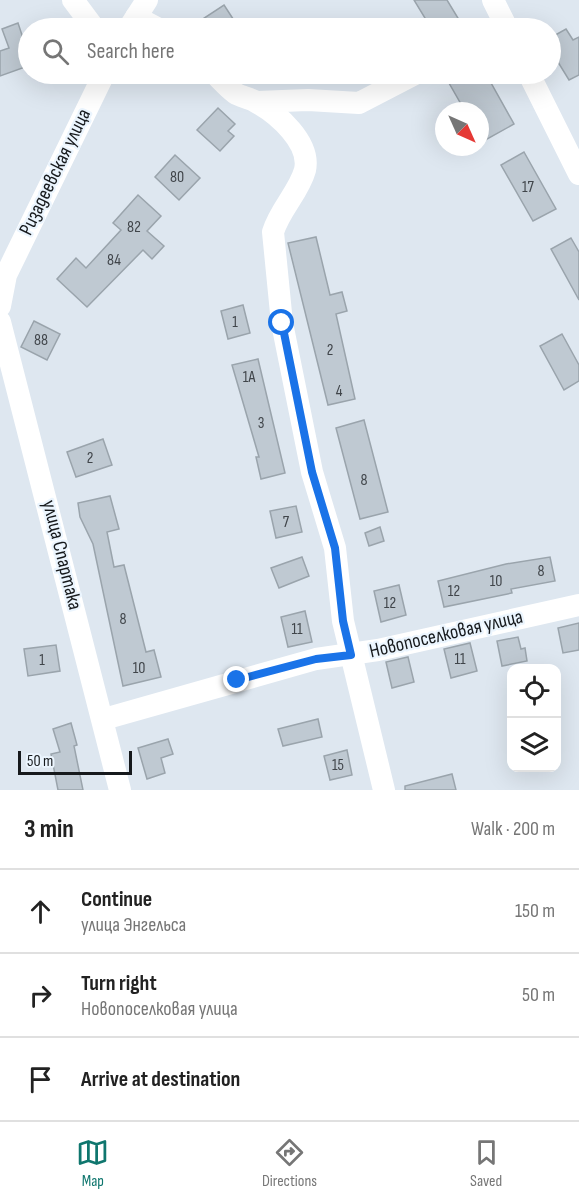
<!DOCTYPE html>
<meta charset="utf-8">
<style>
:root{--surface:#fff;--page:#f6f6f6;--text:#222;--muted:#767676;--line:#e0e0e0;--accent:#0f766e}
body{margin:0;font-family:"Sofia Sans Condensed",sans-serif;background:var(--page);color:var(--text)}
.controls{position:absolute;right:18px;bottom:18px;display:grid;overflow:hidden;border-radius:12px;box-shadow:0 6px 24px #0002}
.controls button{width:54px;height:54px;display:grid;place-items:center;padding:0;border:0;border-bottom:2px solid var(--line);background:var(--surface);color:var(--text);font:30px sans-serif}
.compass{position:absolute;left:435px;top:102px;width:54px;height:54px;border-radius:50%;background:var(--surface);box-shadow:0 6px 24px #0002;rotate:135deg}
.scale{position:absolute;left:18px;bottom:15px;width:114px;box-sizing:border-box;padding-left:6px;border:3px solid #16191c;border-top:0;font-size:16px;line-height:21px;white-space:nowrap;color:#16191c;-webkit-text-stroke:4px #ebf5fe;paint-order:stroke}
.stop{position:absolute;width:18px;height:18px;margin:-14px;border:4px solid #1a73e8;border-radius:50%;background:#fff}
.stop.end{background:#1a73e8;border-color:#fff;box-shadow:0 2px 6px #0008}
.list{margin:0;padding:0;list-style:none}
h2{display:flex;justify-content:space-between;align-items:center;height:78px;margin:0;padding:0 24px;font-size:26px}
h2 small{font-size:20px;font-weight:400;color:var(--muted)}
.list li{display:grid;grid-template-columns:39px 1fr auto;gap:18px;align-items:center;box-sizing:border-box;height:84px;padding:0 24px;border-top:2px solid var(--line)}
.list b{display:block;font-size:22px;white-space:nowrap}
.list p{margin:0;font-size:20px;white-space:nowrap;color:var(--muted)}
.list em{font-size:20px;font-style:normal;color:var(--muted)}
.icon{flex:none;width:33px;height:33px;fill:none;stroke:currentColor;stroke-width:2;stroke-linecap:round;stroke-linejoin:round}
.map{position:relative;flex:none;width:579px;height:790px;overflow:hidden}
.search{position:absolute;background:var(--surface);box-shadow:0 6px 24px #0002;left:18px;right:18px;top:18px;height:66px;display:flex;align-items:center;gap:15px;box-sizing:border-box;padding:0 21px;border-radius:33px;color:var(--muted);font-size:22px}
.sheet{height:330px;background:var(--surface)}
nav{display:flex;justify-content:space-around;align-items:center;box-sizing:border-box;height:84px;border-top:2px solid var(--line);background:var(--surface);font-size:16px;color:var(--muted)}
nav a{display:grid;justify-items:center;gap:3px}
nav .on{color:var(--accent)}
.map>svg:first-child{display:block}
.building{fill:#bfc9d2;stroke:#9aa4ac;stroke-width:1.5}
.lines{fill:none;stroke-linecap:round;stroke-linejoin:round}
.minor{stroke:#fff;stroke-width:22}
.route{stroke:#1a73e8;stroke-width:8}
.labels{text-anchor:middle;dominant-baseline:central;stroke-width:4.5;stroke-linejoin:round;paint-order:stroke}
.number-label{font-size:16px;fill:#40454a}
.street-label{font-size:20px;fill:#16191c;stroke:#ebf5fe}
</style>
<div class="map">
<svg width="579" height="790" viewBox="0 0 579 790">
<rect width="100%" height="100%" fill="#dee7f0"/>
<g class="building">
<path d="M414,0H447L464,28H431Z"/>
<path d="M224,5L239,28H189Z"/>
<path d="M18,23L28,53V66L0,76V51L9,48L2,29Z"/>
<path d="M566,29L573,40L579,37V75L569,80L550,49V38Z"/>
<path d="M467,74H486L514,124L480,143V111H465L449,83Z"/>
<path d="M218,108L235,124L228,131L234,136L220,151L197,130Z"/>
<path d="M524,152L556,209L533,221L501,165Z"/>
<path d="M175,155L200,178L179,200L155,177Z"/>
<path d="M138,195L161,216L147,231L164,246L152,259L143,250L87,307L57,279L76,258L86,268L121,230L113,223Z"/>
<path d="M316,237L330,295L342,292L347,311L336,314L355,399L328,405L288,243Z"/>
<path d="M571,238L579,252V300L551,249Z"/>
<path d="M243,305L250,333L228,339L221,311Z"/>
<path d="M34,321L60,334L47,360L21,347Z"/>
<path d="M562,334L579,365V381L564,390L540,346Z"/>
<path d="M258,359L285,473L261,479L256,457H259L232,365Z"/>
<path d="M364,420L388,512L360,519L336,428Z"/>
<path d="M103,439L112,465L76,477L67,452Z"/>
<path d="M110,496L119,529L107,532L114,567L124,565L146,652L154,650L161,677L123,686L93,544L80,517L78,503Z"/>
<path d="M296,506L302,532L276,538L270,511Z"/>
<path d="M380,527L384,541L369,546L365,533Z"/>
<path d="M302,557L309,576L279,588L271,568Z"/>
<path d="M550,557L555,581L511,589L512,593L444,607L438,581L506,564Z"/>
<path d="M399,585L406,615L381,622L374,591Z"/>
<path d="M305,611L312,642L288,647L281,617Z"/>
<path d="M579,623V650L563,653L558,628Z"/>
<path d="M518,637L521,649L525,648L527,661L502,666L497,641Z"/>
<path d="M470,643L477,671L451,678L444,649Z"/>
<path d="M56,645L60,671L28,676L24,649Z"/>
<path d="M408,657L414,682L392,688L386,662Z"/>
<path d="M318,719L322,737L283,746L278,729Z"/>
<path d="M71,723L77,745L74,746L83,790H58L51,754L60,752L53,729Z"/>
<path d="M168,739L173,754L161,758L165,773L147,779L138,748Z"/>
<path d="M347,750L352,775L330,780L324,756Z"/>
<path d="M452,774L456,790H405V786Z"/>
</g>
<g class="lines">
<g class="minor">
<path d="M73,0L94,28"/>
<path d="M493,0L507,28"/>
<path d="M136,17L157,28"/>
<path d="M129,28L147,0"/>
<path d="M215,74C221,80 228,88 235,93C241,97 250,98 256,102C278,114 311,143 305,170C299,192 280,209 273,232L282,323L312,472L335,548L343,621L384,790"/>
<path d="M529,74L579,174"/>
<path d="M257,102L308,100L359,103L415,74"/>
<path d="M0,306L6,275L104,74"/>
<path d="M0,322L120,790"/>
<path d="M104,719L316,659L378,650L579,605"/>
</g>
</g>
<g class="lines">
<path class="route" d="M237,680L316,659L351,655L343,621L335,548L312,472L282,323"/>
</g>
<g class="labels">
<g class="number-label">
<text x="177" y="177">80</text>
<text x="528" y="187">17</text>
<text x="134" y="227">82</text>
<text x="114" y="260">84</text>
<text x="235" y="322">1</text>
<text x="41" y="340">88</text>
<text x="330" y="350">2</text>
<text x="249" y="377">1А</text>
<text x="339" y="391">4</text>
<text x="261" y="423">3</text>
<text x="90" y="458">2</text>
<text x="364" y="480">8</text>
<text x="286" y="522">7</text>
<text x="541" y="571">8</text>
<text x="496" y="581">10</text>
<text x="454" y="591">12</text>
<text x="390" y="603">12</text>
<text x="123" y="619">8</text>
<text x="297" y="629">11</text>
<text x="460" y="659">11</text>
<text x="42" y="660">1</text>
<text x="139" y="668">10</text>
<text x="338" y="765">15</text>
</g>
<g class="street-label">
<text transform="translate(55 172) rotate(-64)">Ризадеевская улица</text>
<text transform="translate(62 555) rotate(76)">улица Спартака</text>
<text transform="translate(446 634) rotate(-13)">Новопоселковая улица</text>
</g>
</g>
</svg>
<div class="controls">
<button><svg class="icon" aria-label="locate" viewBox="0 0 24 24"><circle cx="12" cy="12" r="6"/><path d="M12 2v4M12 18v4M2 12h4M18 12h4"/></svg></button>
<button><svg class="icon" aria-label="layers" viewBox="0 0 24 24"><path d="M12 4l9 5-9 5-9-5zM3 14l9 5 9-5"/></svg></button>
</div>
<svg class="compass" viewBox="-18 -18 36 36"><path d="M0-13l5 13h-10z" fill="#e53935"/><path d="M0 13l5-13h-10z" fill="#767676"/></svg>
<div class="scale">50 m</div>
<div class="stop" style="left:282px;top:323px"></div>
<div class="stop end" style="left:237px;top:680px"></div>
<div class="search"><svg class="icon" aria-label="search" viewBox="0 0 24 24"><circle cx="10" cy="10" r="6"/><path d="M15 15l6 6"/></svg>Search here</div>
</div>
<section class="sheet">
<h2>3 min<small>Walk · 200 m</small></h2>
<ul class="list">
<li><svg class="icon" aria-label="ahead" viewBox="0 0 24 24"><path d="M12 20V5M6 11l6-6 6 6"/></svg><div><b>Continue</b><p>улица Энгельса</p></div><em>150 m</em></li>
<li><svg class="icon" aria-label="right" viewBox="0 0 24 24"><path d="M7 20v-9h11M14 6l5 5-5 5"/></svg><div><b>Turn right</b><p>Новопоселковая улица</p></div><em>50 m</em></li>
<li><svg class="icon" aria-label="arrive" viewBox="0 0 24 24"><path d="M6 21V4h12l-3 4 3 4H6"/></svg><div><b>Arrive at destination</b></div></li>
</ul>
</section>
<nav>
<a class="on"><svg class="icon" aria-label="map" viewBox="0 0 24 24"><path d="M3 6l6-2 6 2 6-2v14l-6 2-6-2-6 2zM9 4v14M15 6v14"/></svg>Map</a>
<a><svg class="icon" aria-label="directions" viewBox="0 0 24 24"><path d="M12 3l9 9-9 9-9-9zM9 14v-3h6M13 9l2 2-2 2"/></svg>Directions</a>
<a><svg class="icon" aria-label="saved" viewBox="0 0 24 24"><path d="M7 4h10v16l-5-4-5 4z"/></svg>Saved</a>
</nav>
